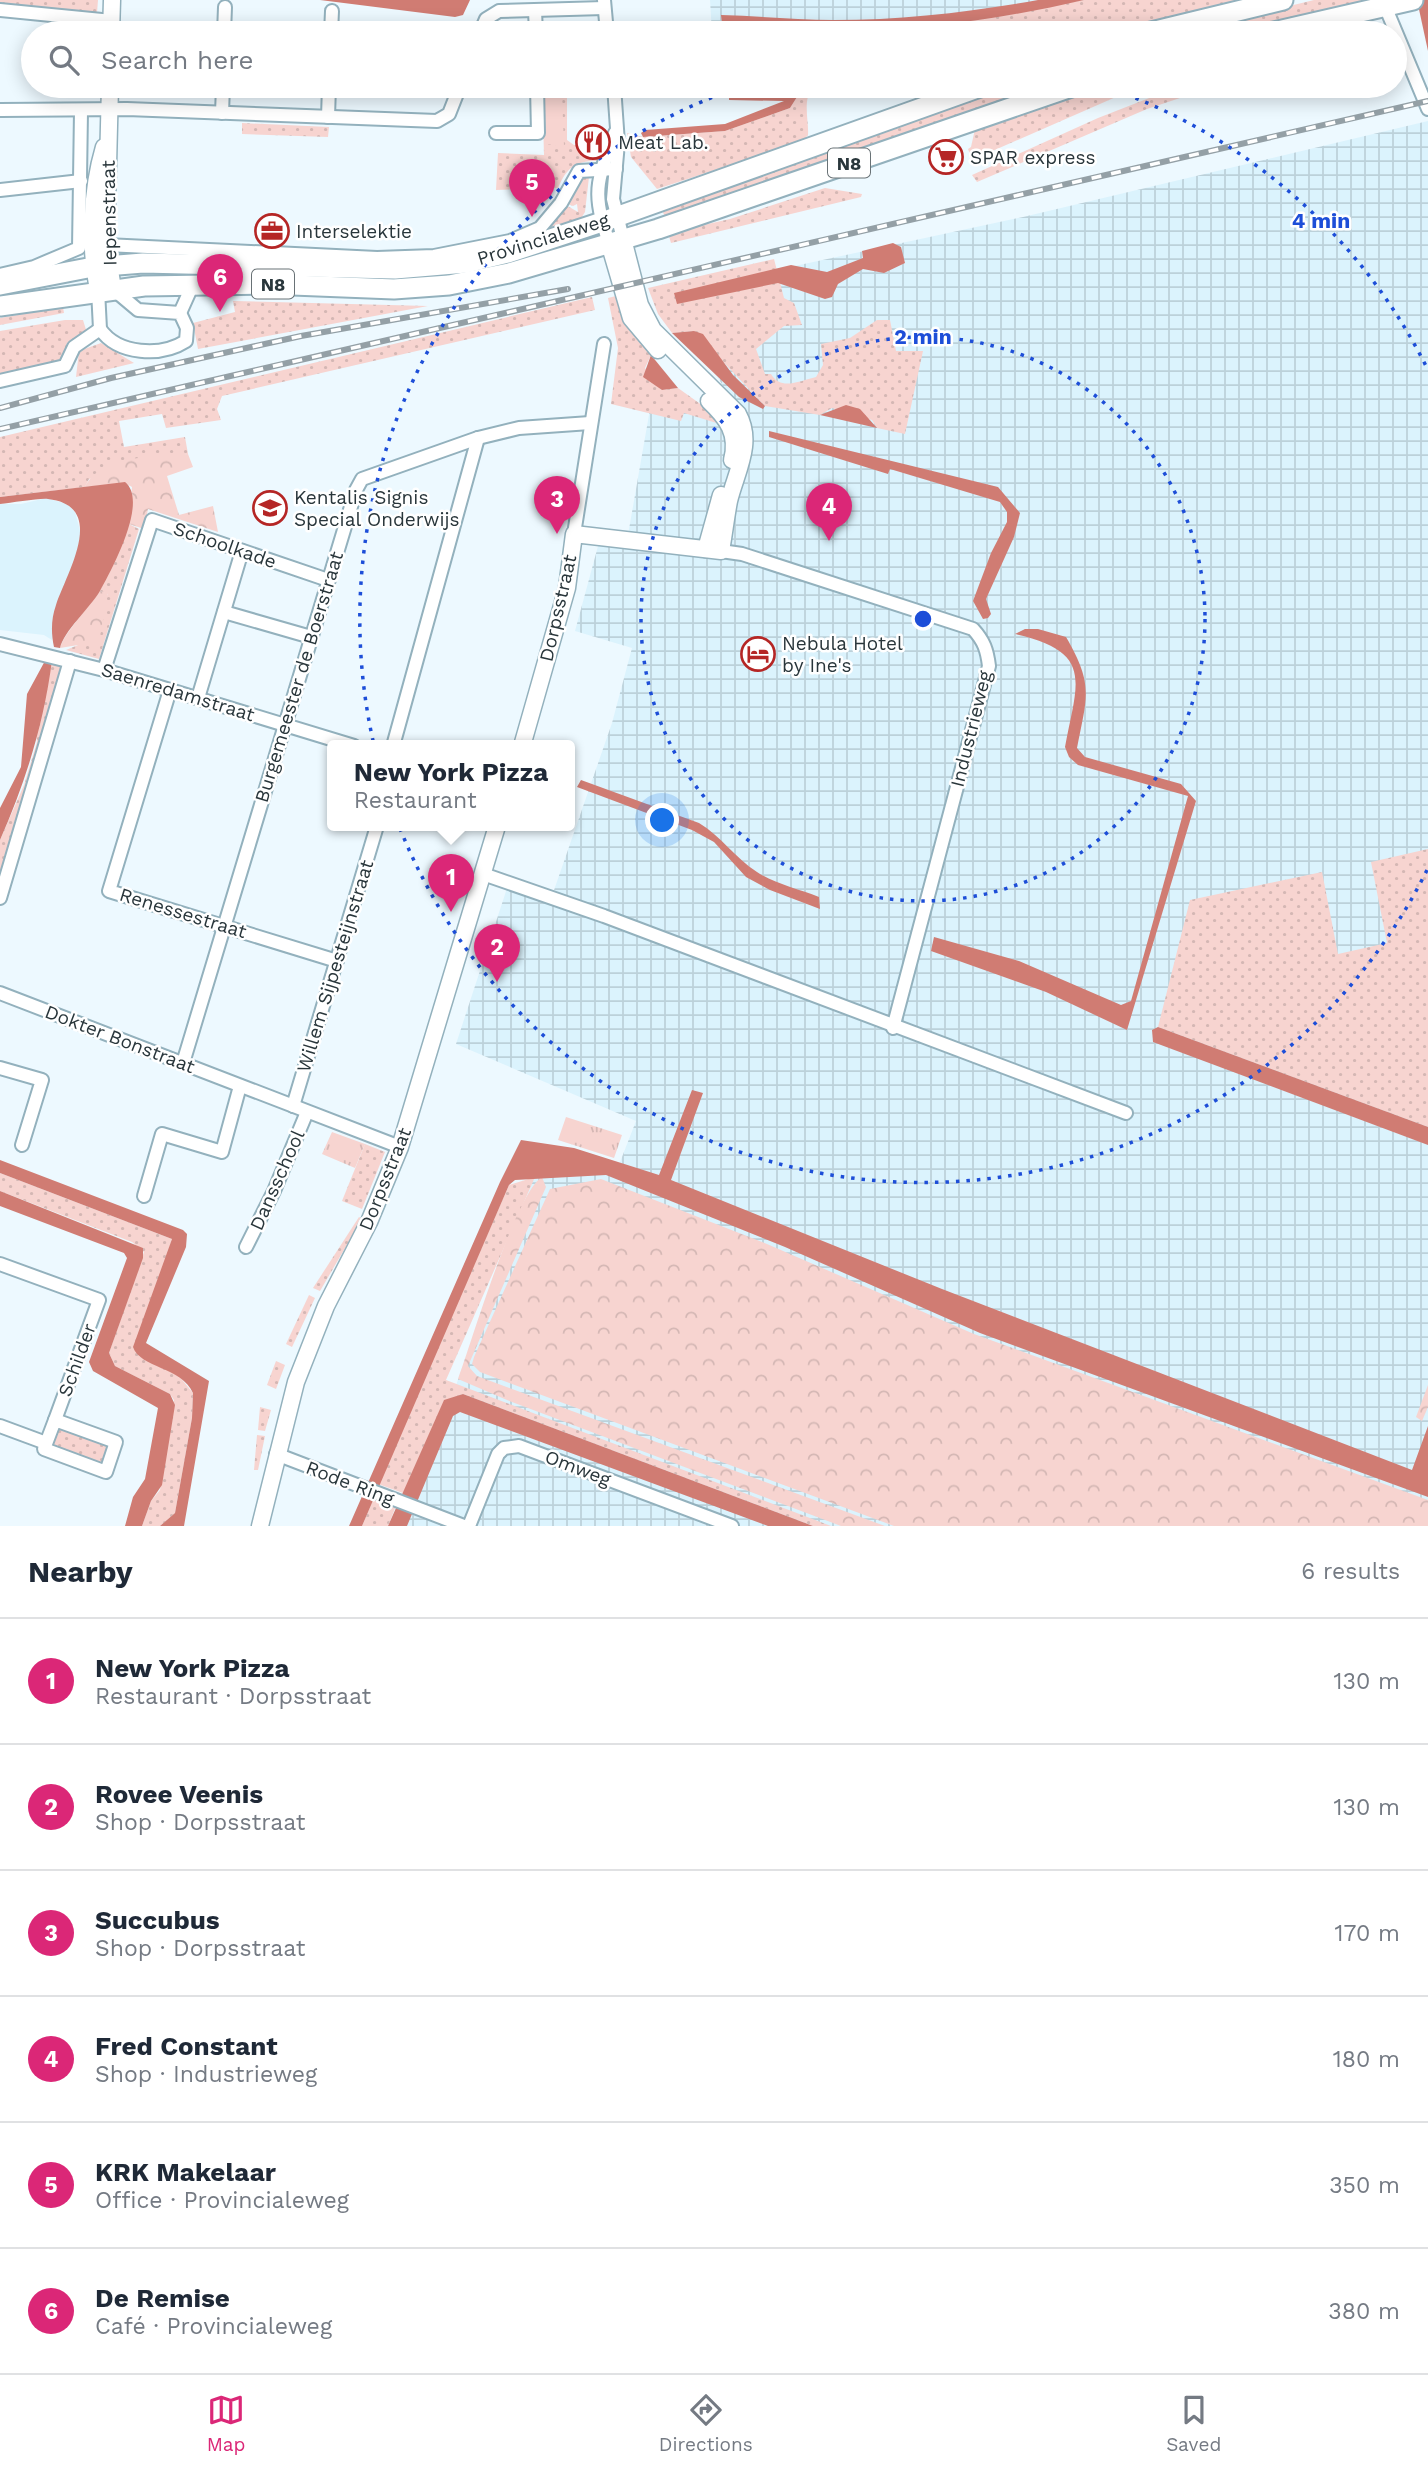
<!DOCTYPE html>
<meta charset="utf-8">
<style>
:root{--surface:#fff;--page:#f6f6f7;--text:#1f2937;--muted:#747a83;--line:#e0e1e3;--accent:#db2777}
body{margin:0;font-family:"Work Sans",sans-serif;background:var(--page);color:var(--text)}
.you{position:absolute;left:663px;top:821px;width:24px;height:24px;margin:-18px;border:5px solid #fff;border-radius:50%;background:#1a73e8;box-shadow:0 0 0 10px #1a73e833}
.badge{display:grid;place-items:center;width:46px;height:46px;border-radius:50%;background:var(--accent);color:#fff;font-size:23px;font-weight:700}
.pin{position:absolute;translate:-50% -58px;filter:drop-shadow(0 2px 4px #0008)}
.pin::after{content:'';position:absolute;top:37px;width:24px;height:21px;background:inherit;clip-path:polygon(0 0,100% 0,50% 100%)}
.popup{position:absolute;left:327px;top:740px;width:248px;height:91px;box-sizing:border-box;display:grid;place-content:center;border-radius:7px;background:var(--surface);filter:drop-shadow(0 2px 5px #0005);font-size:23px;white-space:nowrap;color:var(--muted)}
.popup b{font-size:26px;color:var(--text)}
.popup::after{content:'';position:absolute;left:50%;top:100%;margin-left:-14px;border:14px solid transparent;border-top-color:var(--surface)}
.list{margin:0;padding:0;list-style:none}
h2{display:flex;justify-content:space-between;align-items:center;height:91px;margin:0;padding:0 28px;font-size:30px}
h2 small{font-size:23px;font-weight:400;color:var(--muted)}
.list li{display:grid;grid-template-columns:46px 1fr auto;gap:21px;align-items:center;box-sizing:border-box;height:126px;padding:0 28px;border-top:2px solid var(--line)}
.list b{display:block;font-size:26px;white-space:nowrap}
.list p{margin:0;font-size:23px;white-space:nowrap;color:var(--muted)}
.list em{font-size:23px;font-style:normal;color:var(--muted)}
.icon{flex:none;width:38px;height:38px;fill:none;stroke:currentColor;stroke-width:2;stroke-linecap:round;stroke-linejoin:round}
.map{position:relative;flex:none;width:1428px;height:1526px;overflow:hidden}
.search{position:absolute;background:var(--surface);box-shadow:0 4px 18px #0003;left:21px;right:21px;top:21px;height:77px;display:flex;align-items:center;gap:18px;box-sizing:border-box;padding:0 24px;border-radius:38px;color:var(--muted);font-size:26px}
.sheet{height:847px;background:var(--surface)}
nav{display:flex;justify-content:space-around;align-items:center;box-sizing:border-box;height:98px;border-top:2px solid var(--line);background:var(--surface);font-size:19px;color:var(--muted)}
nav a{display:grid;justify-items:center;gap:4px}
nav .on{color:var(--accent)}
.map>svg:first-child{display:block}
.built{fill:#dbf3fd}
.industrial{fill:url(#industrial-grid)}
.grass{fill:url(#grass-dots)}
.forest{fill:url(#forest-crowns)}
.park{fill:url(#park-tufts)}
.pitch{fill:#f7d4d0}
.water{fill:#d07c73}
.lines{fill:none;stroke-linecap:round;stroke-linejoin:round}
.minor-casing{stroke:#93b1bd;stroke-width:16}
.tertiary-casing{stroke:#93b1bd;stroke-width:19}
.primary-casing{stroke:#93b1bd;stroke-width:23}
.minor{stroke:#fff;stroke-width:12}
.tertiary{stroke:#fff;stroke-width:16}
.primary{stroke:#fff;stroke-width:19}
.rail-casing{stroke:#94a0a6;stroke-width:6}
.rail{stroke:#fff;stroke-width:3.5;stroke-dasharray:10;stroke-linecap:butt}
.ring{fill:none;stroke:#1d4ed8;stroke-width:3.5;stroke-dasharray:3.5 7}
.labels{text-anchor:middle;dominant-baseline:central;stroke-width:5;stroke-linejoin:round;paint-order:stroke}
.shield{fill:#fff;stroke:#697276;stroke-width:2}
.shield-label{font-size:18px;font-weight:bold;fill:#29363b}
.poi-label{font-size:19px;fill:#29363b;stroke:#fff;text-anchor:start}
.street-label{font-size:19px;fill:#29363b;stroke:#fff}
.centre{fill:#1d4ed8;stroke:#fff;stroke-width:3.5}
.ring-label{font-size:21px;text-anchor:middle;font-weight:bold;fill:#1d4ed8;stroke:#fff;stroke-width:5;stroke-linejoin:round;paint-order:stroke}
</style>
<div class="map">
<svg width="1428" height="1526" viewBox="0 0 1428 1526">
<defs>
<pattern id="industrial-grid" width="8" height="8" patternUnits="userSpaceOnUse" patternTransform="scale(1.75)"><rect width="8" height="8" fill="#dbf3fd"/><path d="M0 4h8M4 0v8" fill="none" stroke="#bcd1da"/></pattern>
<pattern id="grass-dots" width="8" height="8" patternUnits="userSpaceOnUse" patternTransform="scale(1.75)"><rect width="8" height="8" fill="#f7d4d0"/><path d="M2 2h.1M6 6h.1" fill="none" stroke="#d4b7b4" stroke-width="1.8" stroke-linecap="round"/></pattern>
<pattern id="forest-crowns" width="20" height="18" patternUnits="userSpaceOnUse" patternTransform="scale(1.75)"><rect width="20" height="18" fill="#f7d4d0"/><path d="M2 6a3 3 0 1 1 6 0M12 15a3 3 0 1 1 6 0" fill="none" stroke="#d4b7b4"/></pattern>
<pattern id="park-tufts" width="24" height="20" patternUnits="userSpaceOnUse" patternTransform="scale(1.75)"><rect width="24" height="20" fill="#f7d4d0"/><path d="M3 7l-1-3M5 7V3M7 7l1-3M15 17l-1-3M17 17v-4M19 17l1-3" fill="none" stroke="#d4b7b4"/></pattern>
</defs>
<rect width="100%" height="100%" fill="#edf9ff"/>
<path class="built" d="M46,498L67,504L75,512L81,534L80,550L56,606L52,640L44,635L0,630V504H21Z"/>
<g class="industrial">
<path d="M710,0H1064L911,33H712Z"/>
<path d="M1428,121V1526H403L538,1167L615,1175L636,1121L456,1044L509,882L553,893L612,723L632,648L575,631L601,535H628L650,409L736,406L664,294L1023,217Z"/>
</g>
<g class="grass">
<path d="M0,0H98L97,13L0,3Z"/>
<path d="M1084,0H1252L1124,33H722V23L833,30L937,25Z"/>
<path d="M1314,0H1372L1245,33H1178Z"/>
<path d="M542,86H567V140L574,145H606L597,161C574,161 567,168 558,188L496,190L498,153L544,155Z"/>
<path d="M722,86H795L789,93L721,97Z"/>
<path d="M804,86H813C802,101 809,119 808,135L801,142L657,189L631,157L627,133L643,137L725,131L790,108Z"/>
<path d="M1006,86H1055L666,220L663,212Z"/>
<path d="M1103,86H1141L972,160L968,149L971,147L975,129Z"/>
<path d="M1180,86H1216L1147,109L977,182L972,175L1098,118Z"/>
<path d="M242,123L329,127L328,137L242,134Z"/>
<path d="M584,175L589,177L585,212L580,220L538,237L564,204L578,212L577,204L573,206L565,203L572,187Z"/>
<path d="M825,188L862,194L861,197L671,243L668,233L730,219Z"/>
<path d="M774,259L784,298L794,303L802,325L784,326L756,349L765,374H771C781,391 799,381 816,377L823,365L821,344L850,338L877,320H890L896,351H923L905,434L877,428L872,420L832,408L820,415L765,406L694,331L672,333L658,314L648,288Z"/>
<path d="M616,296L631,329L651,355L645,368L662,390L678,388L713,413L723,425L684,413L681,421L611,404L618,348L608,298Z"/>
<path d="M592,297L595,310L222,396L217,409L221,420L166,428L162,414L119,421L124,447L185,437L188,454L89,479L85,487L0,497V437Z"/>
<path d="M233,301L428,306L198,349L193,323L235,312Z"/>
<path d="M63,307L64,313L0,325V318Z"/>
<path d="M65,320H83L87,333L67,343L63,359L0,376V331Z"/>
<path d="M101,343L134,363L76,377L79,351Z"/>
<path d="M129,524L139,529L99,659L66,650L78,645L108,594L100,591Z"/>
<path d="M52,660L63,663L64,669L0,879V840L24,785L37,742L36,729Z"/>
<path d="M1428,849V1127L1158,1027L1190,900L1322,872L1338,954L1387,943L1371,862Z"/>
<path d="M365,1144L385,1152L362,1209L342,1201Z"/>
<path d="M0,1173L172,1239L139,1356L179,1376L193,1393L192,1418L175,1513L160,1526H142L151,1501L160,1490L174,1400L170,1394L115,1366L109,1353L144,1252L132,1242L0,1191Z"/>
<path d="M535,1177L446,1380L831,1526H813L463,1394L444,1401L403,1493L378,1484L509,1185Z"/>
<path d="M359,1217L362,1219L320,1291L313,1288Z"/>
<path d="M309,1295L315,1298L292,1347L286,1344Z"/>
<path d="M276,1361L285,1365L276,1389L267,1385Z"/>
<path d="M260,1407L271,1410L265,1431L258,1430Z"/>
<path d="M58,1426L109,1446L101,1465L50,1445Z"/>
<path d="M257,1435L265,1436L258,1470H254Z"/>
<path d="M373,1500L396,1506L388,1526H362Z"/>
</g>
<g class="forest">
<path d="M188,454L193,467L167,476L179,515L213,506L218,532L148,509L144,529L129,524L132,487L125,483L85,487C100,455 158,456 188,454Z"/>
<path d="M100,591L108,593L98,647L78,645L60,648C63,635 90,605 100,591Z"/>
<path d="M542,1177L546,1187L468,1366L477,1376L885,1526H841L507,1400L458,1379C471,1344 516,1192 542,1177Z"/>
<path d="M601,1179L767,1244L974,1334L1428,1500V1526H894L480,1372L472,1364L474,1357L550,1189Z"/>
<path d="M1428,1385V1407L1422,1421L1416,1417Z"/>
</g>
<g class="park">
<path d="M545,121H563L564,146L545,144Z"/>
<path d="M566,1117L622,1135L614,1158L558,1140Z"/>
<path d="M332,1132L365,1144L355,1168L322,1154Z"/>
</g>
<path class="pitch" d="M562,92L563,121H545L544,93Z"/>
<g class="water">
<path d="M320,0H470L463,15L455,17Z"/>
<path d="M1038,0H1084C1002,19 918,31 834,30C797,30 759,25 722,23L721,15C759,16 796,20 834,20C902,20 971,12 1038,0Z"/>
<path d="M1417,0H1428V51Z"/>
<path d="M795,86H804L790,108L725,131L643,137L641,133L645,130L725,124L784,101L729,100V96L789,93Z"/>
<path d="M893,243L901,247L905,263L884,273L863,269L838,284L832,297L825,299L778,283L677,304L674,293L791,265L827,272L863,258L862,251Z"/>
<path d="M694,331L703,334L733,375L765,406L763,409L739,397L672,333Z"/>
<path d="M651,355L678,388L662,390L643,377Z"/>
<path d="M846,405L860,409L877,428L820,415Z"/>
<path d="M769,431L998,487L1020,513L1014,537L986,599L991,614L988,618L983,619L973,601L991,553L1007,522V512L1000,502L890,469L888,474L769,437Z"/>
<path d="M125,482C149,501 112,569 100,591C89,609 64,631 60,648L54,647C51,633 51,619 56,605C66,574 109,506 48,499C39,498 12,503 0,504V497Z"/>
<path d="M1025,629H1038L1066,637C1094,685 1087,696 1077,748L1085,757L1181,784L1196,801L1127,1030L1046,992L931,951L934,937L1019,961L1121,1005L1131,1001L1188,796L1078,765L1069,757L1065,747C1077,682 1095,652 1015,634Z"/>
<path d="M46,659L52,660C44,723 26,781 0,840V808L21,767L27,694Z"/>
<path d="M581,780L699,823C721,836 735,858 757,872C775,884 799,889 819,897L820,909L770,890L746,877L714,842L692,830L577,787Z"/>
<path d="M1158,1027L1428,1127V1145L1153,1042L1152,1030Z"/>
<path d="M692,1090L703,1093L671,1180L942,1289L1412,1470L1428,1426V1497L980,1333L785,1247L606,1175L515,1180L509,1185L362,1526H349L500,1182L521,1140L574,1148L659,1175Z"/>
<path d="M0,1160L183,1230L187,1234L186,1247L146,1343L209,1381L184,1526H160L175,1513L192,1418L193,1393C182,1367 140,1368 133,1347L172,1239L0,1173Z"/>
<path d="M0,1191L143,1248V1258L109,1353L115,1366L170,1394L175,1405L162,1485L151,1501L142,1526H125L133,1497L145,1479L158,1408L93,1371L89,1362L127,1258L124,1253L0,1206Z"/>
<path d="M463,1394L813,1526H768L460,1412L453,1416L407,1526H388L444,1400Z"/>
</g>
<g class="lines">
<g class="minor-casing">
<g id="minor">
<path d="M604,0L607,33"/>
<path d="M1385,6L1428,109"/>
<path d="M0,10L112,21"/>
<path d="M535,11L536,33"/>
<path d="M224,33L225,7"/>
<path d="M331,33L332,11"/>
<path d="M480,33L486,19L499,11L604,8"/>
<path d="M614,86L618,143L613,199L623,239"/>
<path d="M0,110L127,109L437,121L449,114L460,86"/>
<path d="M222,113L223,86"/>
<path d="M328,117L329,86"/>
<path d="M496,133H538L537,86"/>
<path d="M0,190L81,181"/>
<path d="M609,243C592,192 596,183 615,133"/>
<path d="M106,245L377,258L434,256L510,241L540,228L561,203L579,171L616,169"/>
<path d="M0,275L34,267L79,248L81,111"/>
<path d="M98,290L100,329C118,355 161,357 186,341L187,328L180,313L138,310L113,289"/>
<path d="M180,313L193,284"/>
<path d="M0,381L65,366L74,347L100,329"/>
<path d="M574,534L604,344"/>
<path d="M721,551L742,554L973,629C984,641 987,650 989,666L893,1028"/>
<path d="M224,612L311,637"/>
<path d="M0,644L104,670L354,746"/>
<path d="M104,670L152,520L328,580"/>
<path d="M170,690L109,891L337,961"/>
<path d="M198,698L242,551"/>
<path d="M393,746L478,438"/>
<path d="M483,874L604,916L1126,1113"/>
<path d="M0,898L70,661"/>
<path d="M0,993L400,1147"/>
<path d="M183,1063L356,490L362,479L478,438L519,428L590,423"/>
<path d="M0,1068L42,1080L22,1145"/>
<path d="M293,1106L377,826"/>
<path d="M144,1196L162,1134L222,1152L240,1086"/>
<path d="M246,1247L274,1191L307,1112"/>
<path d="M0,1264L99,1300L55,1420"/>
<path d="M55,1420L116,1442L106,1472L44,1449Z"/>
<path d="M0,1426L46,1443"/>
<path d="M276,1454L464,1526"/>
<path d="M469,1526L498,1454L504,1448L519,1446L732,1526"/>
</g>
</g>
<g class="tertiary-casing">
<g id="tertiary">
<path d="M111,33L112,0"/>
<path d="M110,86L106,245L113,289"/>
<path d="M609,243L631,318L658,350"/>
<path d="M98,290C89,245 91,191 104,147"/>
<path d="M709,401C727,418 739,434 732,460"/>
<path d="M706,549L721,495"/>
<path d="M522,746L567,588L574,534L721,551C724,534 726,517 729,501C736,472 754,443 738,414L653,330L640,305L623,239"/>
<path d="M260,1526L296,1382L326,1306L369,1222L400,1147L497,826"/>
</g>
</g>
<g class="primary-casing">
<g id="primary">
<path d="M1147,33L1283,0"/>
<path d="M1269,33L1413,0"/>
<path d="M0,285L93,267L143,263L395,269L466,263L508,253L602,222L983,86"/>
<path d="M0,306L144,286L267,284L394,289L449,285L509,273L658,229L1074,86"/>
</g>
</g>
<use href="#minor" class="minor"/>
<use href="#tertiary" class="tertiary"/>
<use href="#primary" class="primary"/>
<g class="rail-casing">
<g id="rail">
<path d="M0,408L111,378L301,336L568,289"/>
<path d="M0,429L1428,101"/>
</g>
</g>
<use href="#rail" class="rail"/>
</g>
<g class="ring">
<circle cx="923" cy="619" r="282"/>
<path d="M1427 870A563 563 0 1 1 740 87M1106 87A563 563 0 0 1 1427 368"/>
</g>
<defs>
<g id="restaurant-ring" transform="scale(1.75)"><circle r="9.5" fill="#fff" stroke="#b52625" stroke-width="1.5"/><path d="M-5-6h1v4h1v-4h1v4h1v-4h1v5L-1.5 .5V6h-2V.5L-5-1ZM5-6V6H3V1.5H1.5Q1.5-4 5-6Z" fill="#b52625"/></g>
<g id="supermarket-ring" transform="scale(1.75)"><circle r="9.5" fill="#fff" stroke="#b52625" stroke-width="1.5"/><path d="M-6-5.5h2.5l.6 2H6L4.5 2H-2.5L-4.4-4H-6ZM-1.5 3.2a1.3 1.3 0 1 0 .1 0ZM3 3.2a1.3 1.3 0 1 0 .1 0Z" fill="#b52625"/></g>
<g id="office-ring" transform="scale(1.75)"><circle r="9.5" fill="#fff" stroke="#b52625" stroke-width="1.5"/><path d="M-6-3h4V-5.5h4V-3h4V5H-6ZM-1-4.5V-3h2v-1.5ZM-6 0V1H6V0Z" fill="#b52625"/></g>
<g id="school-ring" transform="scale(1.75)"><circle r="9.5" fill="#fff" stroke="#b52625" stroke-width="1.5"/><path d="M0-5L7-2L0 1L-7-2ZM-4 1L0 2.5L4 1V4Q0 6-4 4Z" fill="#b52625"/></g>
<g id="hotel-ring" transform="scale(1.75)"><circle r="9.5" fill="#fff" stroke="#b52625" stroke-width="1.5"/><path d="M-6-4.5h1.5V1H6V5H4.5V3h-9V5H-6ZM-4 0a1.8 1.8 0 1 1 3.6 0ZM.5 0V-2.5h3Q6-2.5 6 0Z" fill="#b52625"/></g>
</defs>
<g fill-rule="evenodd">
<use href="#restaurant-ring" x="593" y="142"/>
<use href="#supermarket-ring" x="946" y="157"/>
<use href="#office-ring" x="272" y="231"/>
<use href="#school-ring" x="270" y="508"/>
<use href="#hotel-ring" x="758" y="654"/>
</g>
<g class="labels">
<g class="shield">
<rect x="828" y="148.5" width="42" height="29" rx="5"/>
<rect x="252" y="269.5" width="42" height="29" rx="5"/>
</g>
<g class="shield-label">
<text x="849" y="163">N8</text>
<text x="273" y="284">N8</text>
</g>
<g class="poi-label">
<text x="618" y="142">Meat Lab.</text>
<text x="970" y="157">SPAR express</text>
<text x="296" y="231">Interselektie</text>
<text x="294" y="497">Kentalis Signis<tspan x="294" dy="22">Special Onderwijs</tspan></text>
<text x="782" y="643">Nebula Hotel<tspan x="782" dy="22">by Ine's</tspan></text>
</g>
<g class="street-label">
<text transform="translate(109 213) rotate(-91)">Iepenstraat</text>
<text transform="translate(543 239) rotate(-17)">Provincialeweg</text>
<text transform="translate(225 545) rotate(19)">Schoolkade</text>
<text transform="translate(558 608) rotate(-77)">Dorpsstraat</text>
<text transform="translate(299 677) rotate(-73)">Burgemeester de Boerstraat</text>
<text transform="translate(178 692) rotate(17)">Saenredamstraat</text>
<text transform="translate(971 729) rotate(-76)">Industrieweg</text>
<text transform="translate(183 913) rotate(17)">Renessestraat</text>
<text transform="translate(335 966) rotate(-73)">Willem Sijpesteijnstraat</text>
<text transform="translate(120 1039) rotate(21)">Dokter Bonstraat</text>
<text transform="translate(385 1179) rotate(-68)">Dorpsstraat</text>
<text transform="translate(277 1180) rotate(-66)">Dansschool</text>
<text transform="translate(77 1360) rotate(-70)">Schilder</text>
<text transform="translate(578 1468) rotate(21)">Omweg</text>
<text transform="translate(350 1483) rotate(21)">Rode Ring</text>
</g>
</g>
<circle cx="923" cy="619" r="10" class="centre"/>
<g class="ring-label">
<text x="1321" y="228">4 min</text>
<text x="923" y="344">2 min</text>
</g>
</svg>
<div class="you"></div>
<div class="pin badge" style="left:451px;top:912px">1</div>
<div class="popup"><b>New York Pizza</b>Restaurant</div>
<div class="pin badge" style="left:497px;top:982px">2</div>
<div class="pin badge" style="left:557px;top:534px">3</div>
<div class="pin badge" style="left:829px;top:541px">4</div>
<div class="pin badge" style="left:532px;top:217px">5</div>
<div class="pin badge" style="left:220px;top:312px">6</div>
<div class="search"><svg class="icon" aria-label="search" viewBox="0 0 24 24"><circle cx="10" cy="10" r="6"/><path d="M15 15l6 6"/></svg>Search here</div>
</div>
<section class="sheet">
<h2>Nearby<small>6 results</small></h2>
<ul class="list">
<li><span class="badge">1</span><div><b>New York Pizza</b><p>Restaurant · Dorpsstraat</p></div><em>130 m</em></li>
<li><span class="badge">2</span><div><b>Rovee Veenis</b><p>Shop · Dorpsstraat</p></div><em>130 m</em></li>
<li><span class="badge">3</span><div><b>Succubus</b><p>Shop · Dorpsstraat</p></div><em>170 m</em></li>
<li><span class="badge">4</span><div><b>Fred Constant</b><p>Shop · Industrieweg</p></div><em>180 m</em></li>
<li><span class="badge">5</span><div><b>KRK Makelaar</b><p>Office · Provincialeweg</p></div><em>350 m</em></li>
<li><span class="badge">6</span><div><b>De Remise</b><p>Café · Provincialeweg</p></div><em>380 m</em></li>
</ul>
</section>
<nav>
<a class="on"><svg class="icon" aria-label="map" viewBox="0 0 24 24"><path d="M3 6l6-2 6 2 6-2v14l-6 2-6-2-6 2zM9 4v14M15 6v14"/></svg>Map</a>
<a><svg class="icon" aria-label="directions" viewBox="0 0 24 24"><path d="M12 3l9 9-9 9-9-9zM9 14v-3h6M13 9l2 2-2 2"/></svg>Directions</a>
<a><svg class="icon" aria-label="saved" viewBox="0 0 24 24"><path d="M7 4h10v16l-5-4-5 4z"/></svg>Saved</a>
</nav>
